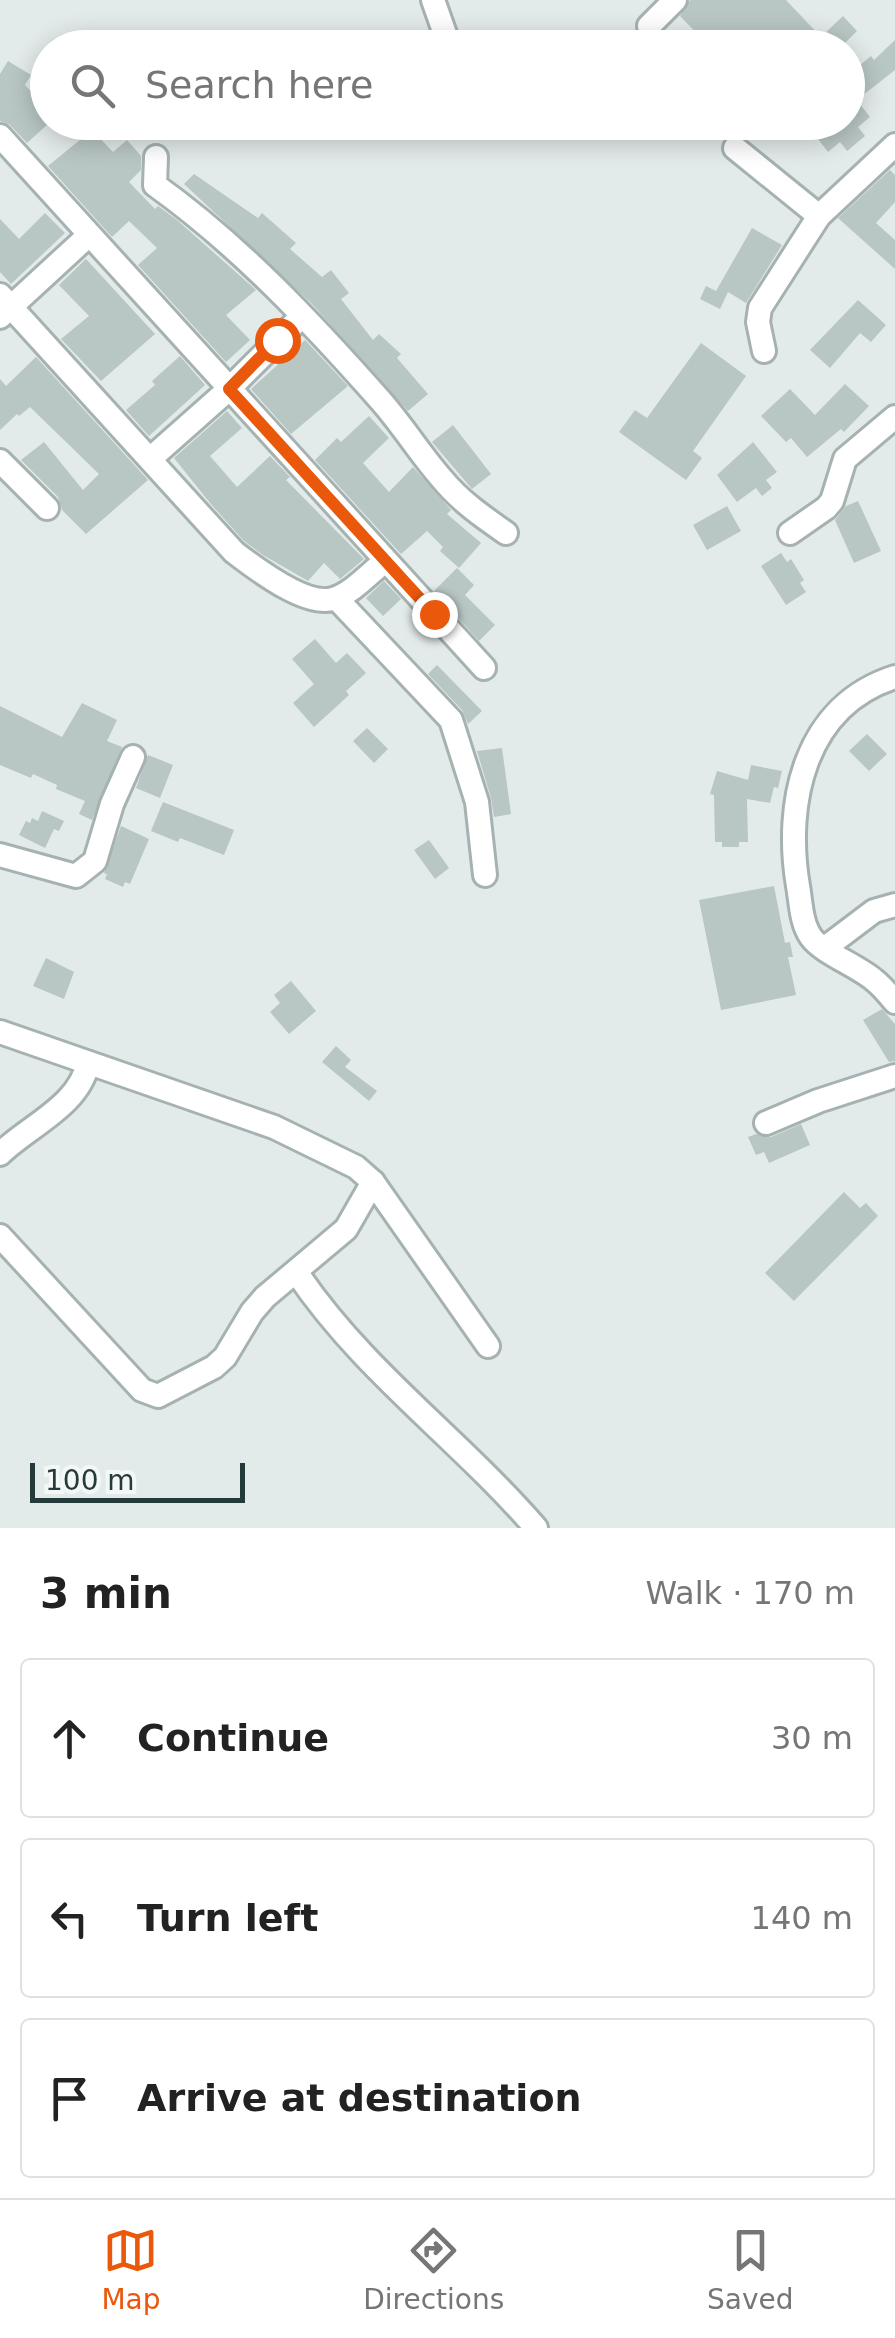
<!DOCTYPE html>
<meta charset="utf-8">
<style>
:root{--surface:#fff;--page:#f6f6f6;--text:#222;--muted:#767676;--line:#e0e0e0;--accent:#ea580c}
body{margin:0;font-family:"DejaVu Sans",sans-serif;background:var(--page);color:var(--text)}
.scale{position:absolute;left:30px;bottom:25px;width:215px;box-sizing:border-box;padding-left:10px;border:5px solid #243a3b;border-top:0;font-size:28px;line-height:35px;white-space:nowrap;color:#243a3b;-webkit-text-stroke:8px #f3f8f7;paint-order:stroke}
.stop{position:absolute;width:30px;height:30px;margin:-22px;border:8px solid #ea580c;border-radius:50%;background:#fff}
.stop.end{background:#ea580c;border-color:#fff;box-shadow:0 2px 10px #0008}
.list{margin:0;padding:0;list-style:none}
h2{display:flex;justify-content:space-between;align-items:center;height:130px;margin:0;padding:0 40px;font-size:42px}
h2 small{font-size:32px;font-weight:400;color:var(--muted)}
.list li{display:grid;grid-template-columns:65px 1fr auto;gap:30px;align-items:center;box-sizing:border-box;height:160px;margin:0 20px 20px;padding:0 20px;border:2px solid var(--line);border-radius:10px}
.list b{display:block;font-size:38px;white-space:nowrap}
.list em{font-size:32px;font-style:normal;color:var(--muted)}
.icon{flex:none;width:55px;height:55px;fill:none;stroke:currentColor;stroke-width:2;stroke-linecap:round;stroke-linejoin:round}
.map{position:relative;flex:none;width:895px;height:1528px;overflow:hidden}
.search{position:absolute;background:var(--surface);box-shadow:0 5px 25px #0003;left:30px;right:30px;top:30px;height:110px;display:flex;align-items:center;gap:25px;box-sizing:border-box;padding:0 35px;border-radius:55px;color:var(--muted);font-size:38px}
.sheet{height:670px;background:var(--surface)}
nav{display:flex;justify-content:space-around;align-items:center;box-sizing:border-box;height:140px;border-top:2px solid var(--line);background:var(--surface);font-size:28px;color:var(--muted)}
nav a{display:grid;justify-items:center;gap:5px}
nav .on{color:var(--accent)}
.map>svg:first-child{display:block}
.building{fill:#b8c6c4}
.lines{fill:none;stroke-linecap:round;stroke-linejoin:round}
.minor-casing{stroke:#a6b2b2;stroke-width:28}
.minor{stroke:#fff;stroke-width:22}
.route{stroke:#ea580c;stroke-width:12}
</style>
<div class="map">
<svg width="895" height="1528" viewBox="0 0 895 1528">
<rect width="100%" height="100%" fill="#e3ebea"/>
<g class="building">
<path d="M690,0H786L821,37L843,16L857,31L840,48H784L774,37L763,48H711L680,16Z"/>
<path d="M895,40V70L858,99L848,86V75L871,56L874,60Z"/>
<path d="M8,61L31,75L25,85L48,109V124L27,143L10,125L0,121V74Z"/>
<path d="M848,89L870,117L858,127L865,136L847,151L840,142L828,152L809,127L815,122H848Z"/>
<path d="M92,130L113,152L127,140L141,156V170L129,182L155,209L158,206L177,220L256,290L226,315L250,340L226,362L138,265L157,248L129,221L112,237L48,166Z"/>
<path d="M890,170L895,175V202L876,223L895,240V269L838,218Z"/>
<path d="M194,174L258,218L262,213L296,243L290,249L322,277L331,270L349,293L341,299L373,340L379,334L401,354L397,358L428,394L408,411L312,304L184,184Z"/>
<path d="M45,213L65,233L11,284L0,272V219L19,239Z"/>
<path d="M752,228L782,245L746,303L728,292L720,309L700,299L706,286L716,291Z"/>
<path d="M86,259L155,334L101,381L61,339L89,316L59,285Z"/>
<path d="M858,300L886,325L871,342L860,333L830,368L810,350Z"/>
<path d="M305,340L348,386L291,434L251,389Z"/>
<path d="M701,343L746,376L693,451L702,458L686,480L619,432L635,410L647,418Z"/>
<path d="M180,356L205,385L149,436L126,410L155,385L152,381Z"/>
<path d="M36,357L148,480L86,534L62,510L58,497L21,460L44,442L83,490L99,474L30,407L19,416L17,414L0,430V379L6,386Z"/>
<path d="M845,384L869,406L844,432L841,429L807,457L791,438L786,442L761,416L790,389L815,415Z"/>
<path d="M227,411L242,428L210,456L237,487L270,456L290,477L286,480L364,559L340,579L324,563L308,581L263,555L244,541L210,503L174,458Z"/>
<path d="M369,416L389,438L363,463L389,492L413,467L451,510L447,514L481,543L459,568L440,551L443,547L427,531L401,554L315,460L337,438L341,442Z"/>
<path d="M453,425L491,474L472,489L432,442Z"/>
<path d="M753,442L777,472L766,480L772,488L762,496L756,488L737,502L717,475Z"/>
<path d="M858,501L881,551L854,563L835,520L846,506Z"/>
<path d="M727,506L741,531L707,550L693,525Z"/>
<path d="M781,553L787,562L791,559L804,580L800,583L806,592L786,605L761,566Z"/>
<path d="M457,568L474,585L465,595L495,625L479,641L434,591Z"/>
<path d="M384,581L401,599L383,616L366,598Z"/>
<path d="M315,639L336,663L347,653L366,673L346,691L349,695L314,727L293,703L314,684L292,659Z"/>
<path d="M437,665L482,711L468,724L462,710L428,674Z"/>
<path d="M82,703L117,720L107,741L122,747L92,820L79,814L85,801L56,789L57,785L33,774L31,778L0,765V706L62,737Z"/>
<path d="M367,728L388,749L374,763L353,741Z"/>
<path d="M867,734L887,754L869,771L849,751Z"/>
<path d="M502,748L511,814L494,817L491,798L477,751Z"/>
<path d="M148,755L173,765L160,798L136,788Z"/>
<path d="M751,765L782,771L778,788L774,787L770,803L747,799L748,842H739V847H722V842H715L714,795L710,794L717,771L748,780Z"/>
<path d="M163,802L234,830L224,855L180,838L178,842L151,831Z"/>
<path d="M42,811L64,821L59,831L54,829L45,848L19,835L26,821L30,823L32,818L38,821Z"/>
<path d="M121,826L149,839L130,884L125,882L123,887L105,879L107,874L104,873Z"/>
<path d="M429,840L449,868L435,879L414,850Z"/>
<path d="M774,886L785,943L790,942L793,957H788L796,995L721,1010L699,900Z"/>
<path d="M46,958L74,972L64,999L33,986Z"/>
<path d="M291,981L316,1011L289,1034L270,1012L280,1003L274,995Z"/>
<path d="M882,1009L895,1024V1061L889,1062L863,1020Z"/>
<path d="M336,1046L351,1060L345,1067L377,1091L369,1101L322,1062Z"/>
<path d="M801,1124L810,1145L769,1163L764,1152L756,1155L748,1137L756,1134L771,1137Z"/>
<path d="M844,1192L860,1208L866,1203L878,1216L794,1301L765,1273Z"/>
</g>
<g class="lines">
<g class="minor-casing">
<g id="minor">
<path d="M433,0L450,48"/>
<path d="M649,26L675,0"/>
<path d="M0,136L484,668"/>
<path d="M735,148L819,216"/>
<path d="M156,157L155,185C240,246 312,323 381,401C403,426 420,454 442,479C460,501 483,517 506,533"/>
<path d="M0,295L234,552C255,568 305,607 333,599C351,594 370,573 385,561"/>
<path d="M0,317L89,235"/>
<path d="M764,351L758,322L760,308L819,216L895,145"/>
<path d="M150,459L229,389L302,316"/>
<path d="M0,461L47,508"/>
<path d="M790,533L826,508L832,501L845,459L895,417"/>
<path d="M337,599L451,720L477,802L485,875"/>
<path d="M895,677C804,706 784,803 798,886C801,903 801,923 811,937C821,952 858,966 874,980C882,986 888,994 895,1002"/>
<path d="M0,855L76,876L95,861L112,804L133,757"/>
<path d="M825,948L874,911L895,905"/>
<path d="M0,1032L274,1127L356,1167L373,1182L488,1346"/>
<path d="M766,1123L818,1101L895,1076"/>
<path d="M0,1154C30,1125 79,1106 88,1063"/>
<path d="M0,1236L142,1390L158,1396L214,1367L225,1357L252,1312L265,1297L346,1229L373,1182"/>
<path d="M297,1273C363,1371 459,1439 536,1528"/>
</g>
</g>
<use href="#minor" class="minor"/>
</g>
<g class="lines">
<path class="route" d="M277,340L229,389L434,614"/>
</g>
</svg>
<div class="scale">100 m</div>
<div class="stop" style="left:277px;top:340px"></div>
<div class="stop end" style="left:434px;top:614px"></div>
<div class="search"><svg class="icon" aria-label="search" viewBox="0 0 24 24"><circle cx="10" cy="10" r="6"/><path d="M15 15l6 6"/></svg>Search here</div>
</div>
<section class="sheet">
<h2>3 min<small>Walk · 170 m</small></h2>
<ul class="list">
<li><svg class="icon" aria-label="ahead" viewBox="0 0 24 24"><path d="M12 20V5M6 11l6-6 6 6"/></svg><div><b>Continue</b></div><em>30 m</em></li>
<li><svg class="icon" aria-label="left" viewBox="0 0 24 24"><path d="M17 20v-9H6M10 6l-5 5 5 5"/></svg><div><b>Turn left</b></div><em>140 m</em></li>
<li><svg class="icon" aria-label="arrive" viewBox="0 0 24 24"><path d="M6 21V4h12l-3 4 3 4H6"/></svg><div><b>Arrive at destination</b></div></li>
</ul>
</section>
<nav>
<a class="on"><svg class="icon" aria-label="map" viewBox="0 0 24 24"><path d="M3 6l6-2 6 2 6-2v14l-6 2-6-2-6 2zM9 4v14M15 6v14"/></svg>Map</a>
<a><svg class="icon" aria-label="directions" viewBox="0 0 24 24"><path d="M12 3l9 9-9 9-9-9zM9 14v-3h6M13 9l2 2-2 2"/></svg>Directions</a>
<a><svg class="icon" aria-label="saved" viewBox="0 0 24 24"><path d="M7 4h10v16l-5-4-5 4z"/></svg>Saved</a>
</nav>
